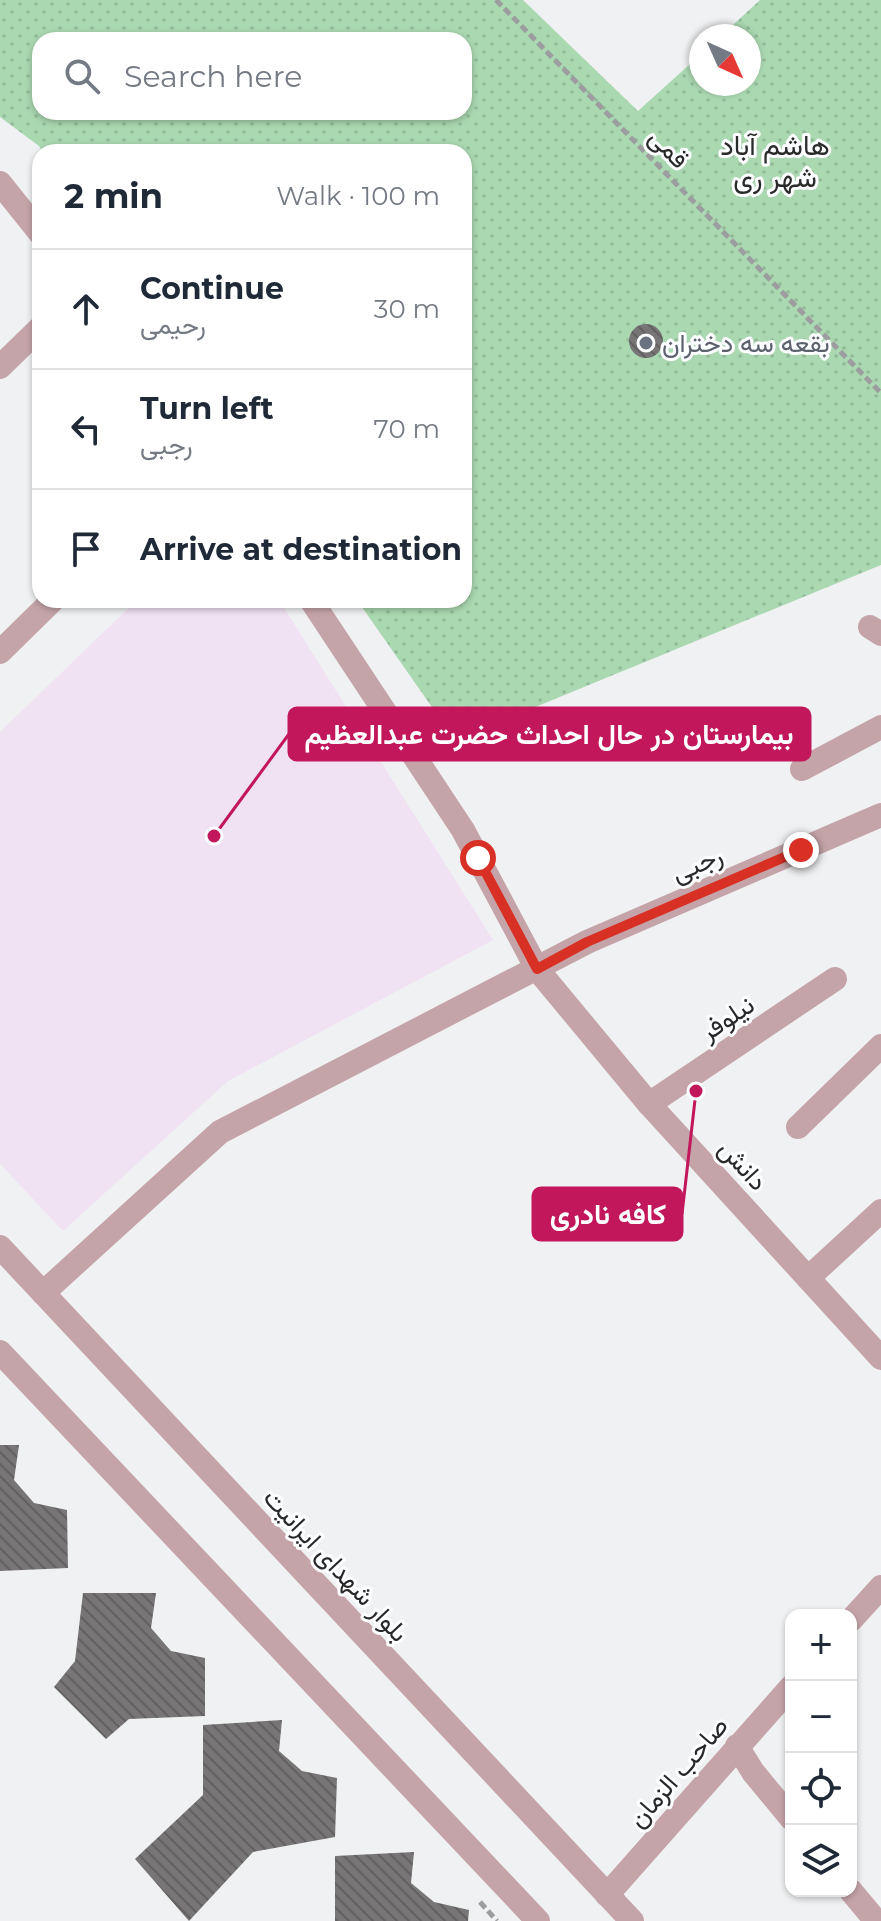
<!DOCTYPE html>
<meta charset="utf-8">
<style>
:root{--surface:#fff;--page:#f6f6f7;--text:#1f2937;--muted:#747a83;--line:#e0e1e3}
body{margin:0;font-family:Montserrat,Vazirmatn,sans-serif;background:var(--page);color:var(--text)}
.controls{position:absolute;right:24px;bottom:24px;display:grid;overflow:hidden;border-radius:16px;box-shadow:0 2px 6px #0004}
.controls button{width:72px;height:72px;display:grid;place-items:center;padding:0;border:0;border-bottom:2px solid var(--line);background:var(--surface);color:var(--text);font:40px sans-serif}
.compass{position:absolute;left:689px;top:24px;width:72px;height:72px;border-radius:50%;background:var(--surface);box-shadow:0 2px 6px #0004;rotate:135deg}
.stop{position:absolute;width:24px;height:24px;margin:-18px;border:6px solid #d93025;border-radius:50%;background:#fff}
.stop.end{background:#d93025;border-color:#fff;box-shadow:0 2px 8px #0008}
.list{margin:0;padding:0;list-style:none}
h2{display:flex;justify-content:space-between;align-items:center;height:104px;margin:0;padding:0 32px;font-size:34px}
h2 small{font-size:26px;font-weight:400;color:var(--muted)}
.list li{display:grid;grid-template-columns:52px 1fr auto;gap:24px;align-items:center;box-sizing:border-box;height:120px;padding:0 32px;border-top:2px solid var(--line)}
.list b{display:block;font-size:30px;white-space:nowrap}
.list p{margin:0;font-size:26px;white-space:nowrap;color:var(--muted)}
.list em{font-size:26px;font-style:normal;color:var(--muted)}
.icon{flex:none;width:44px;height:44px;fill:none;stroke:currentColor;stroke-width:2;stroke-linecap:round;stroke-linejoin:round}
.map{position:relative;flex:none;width:881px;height:1921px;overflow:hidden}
.search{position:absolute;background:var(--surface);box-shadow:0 2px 6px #0004;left:32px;top:32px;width:440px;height:88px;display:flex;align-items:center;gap:20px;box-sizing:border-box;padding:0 28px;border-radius:24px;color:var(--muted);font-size:30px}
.panel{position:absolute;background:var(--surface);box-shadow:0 2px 6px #0004;left:32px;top:144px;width:440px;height:464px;border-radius:24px}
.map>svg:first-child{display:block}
.medical{fill:#f0e1f3}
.park{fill:url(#park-dots);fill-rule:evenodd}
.building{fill:url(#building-back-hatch)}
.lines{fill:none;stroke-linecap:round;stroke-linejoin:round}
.path{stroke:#9c9d9e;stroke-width:5;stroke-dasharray:8 4;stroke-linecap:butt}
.minor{stroke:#c5a4a9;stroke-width:24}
.route{stroke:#d93025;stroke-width:10}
.worship-dot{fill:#6b7280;stroke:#fdfeff;stroke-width:3}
.labels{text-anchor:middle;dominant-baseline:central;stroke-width:6;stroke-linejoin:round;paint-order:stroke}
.street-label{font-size:26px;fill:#282829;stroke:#fdfeff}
.worship-label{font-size:26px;fill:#5b616d;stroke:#fdfeff;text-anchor:start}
.neighbourhood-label{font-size:28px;fill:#2a2a2b;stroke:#fdfeff}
.leader{fill:none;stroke:#c2185b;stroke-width:3}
.callout-dot{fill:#c2185b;stroke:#fdfeff;stroke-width:3}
.callout{fill:#c2185b;stroke:#c2185b;stroke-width:3}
.callout-label{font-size:28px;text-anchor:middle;font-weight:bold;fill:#fff}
</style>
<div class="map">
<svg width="881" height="1921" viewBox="0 0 881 1921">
<defs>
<pattern id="park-dots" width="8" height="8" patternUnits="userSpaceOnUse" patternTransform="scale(2)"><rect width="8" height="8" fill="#aad8b1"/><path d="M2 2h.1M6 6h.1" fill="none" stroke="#92b998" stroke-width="1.8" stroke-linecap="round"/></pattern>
<pattern id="building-back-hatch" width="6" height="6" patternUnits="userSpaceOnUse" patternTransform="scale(2)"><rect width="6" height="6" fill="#777576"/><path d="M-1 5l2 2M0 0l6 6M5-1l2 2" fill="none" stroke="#626061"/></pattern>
</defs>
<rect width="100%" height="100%" fill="#f0f1f2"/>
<path class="medical" d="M137,600H279L493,940L228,1081L63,1231L0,1164V732Z"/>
<path class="park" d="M0,0H523L638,111L701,54V84H749V36H721L760,0H881V565L455,740L357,600H464V152H43L39,146L0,117ZM40,40H464V112H40Z"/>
<g class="building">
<circle cx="646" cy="341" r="17"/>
<path d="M0,1445H19L14,1480L34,1503L67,1510L68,1568L0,1571Z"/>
<path d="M83,1593H156L151,1628L171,1651L205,1658V1716L129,1719L106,1739L54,1687L75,1661Z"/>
<path d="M282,1720L279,1751L302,1771L337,1778L335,1837L253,1852L189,1921L135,1859L203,1795V1725Z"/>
<path d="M414,1852L411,1883L434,1902L469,1910L468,1921H335V1856Z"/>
</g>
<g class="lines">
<g class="path">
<path d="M496,0L881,393"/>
<path d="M480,1902L497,1921"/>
</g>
<g class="minor">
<path d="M0,183L40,233"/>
<path d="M0,367L40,328"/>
<path d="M311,600L463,830L537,969L649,1104L881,1358"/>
<path d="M870,627L881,634"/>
<path d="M0,652L53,600"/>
<path d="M802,769L881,727"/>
<path d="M649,1104L835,979"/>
<path d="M798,1127L881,1046"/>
<path d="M0,1247L632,1921"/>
<path d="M808,1278L881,1211"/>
<path d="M43,1293L220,1132L587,942L881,815"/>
<path d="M0,1352L538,1921"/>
<path d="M851,1620L881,1587"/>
<path d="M737,1746L753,1772L791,1818"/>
<path d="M851,1891L876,1921"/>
<path d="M607,1895L791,1687"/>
</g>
</g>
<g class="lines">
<path class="route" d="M478,858L537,969L587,942L801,850"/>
</g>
<circle class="worship-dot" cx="646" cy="343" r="8"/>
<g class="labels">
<g class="street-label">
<text transform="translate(669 148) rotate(46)">قمی</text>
<text transform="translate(697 864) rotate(-23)">رجبی</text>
<text transform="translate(727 1018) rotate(-34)">نیلوفر</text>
<text transform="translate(743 1165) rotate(48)">دانش</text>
<text transform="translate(336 1565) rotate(47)">بلوار شهدای ایرانیت</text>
<text transform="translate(678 1772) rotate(-49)">صاحب الزمان</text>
</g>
<g class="worship-label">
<text x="662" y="343">بقعه سه دختران</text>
</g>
<g class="neighbourhood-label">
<text x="775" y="145">هاشم آباد<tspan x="775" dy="32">شهر ری</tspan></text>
</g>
</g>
<path class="leader" d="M214 836L289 734M696 1091L682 1214"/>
<g class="callout-dot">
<circle cx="214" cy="836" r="8"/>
<circle cx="696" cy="1091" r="8"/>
</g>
<g class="callout">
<rect x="289" y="708" width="521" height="52" rx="8"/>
<rect x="533" y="1188" width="149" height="52" rx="8"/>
</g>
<g class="callout-label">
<text x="549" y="744">بیمارستان در حال احداث حضرت عبدالعظیم</text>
<text x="608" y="1224">کافه نادری</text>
</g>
</svg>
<div class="controls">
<button>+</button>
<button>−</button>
<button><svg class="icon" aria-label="locate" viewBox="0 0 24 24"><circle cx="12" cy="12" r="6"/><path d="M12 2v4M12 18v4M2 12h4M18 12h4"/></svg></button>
<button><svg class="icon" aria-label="layers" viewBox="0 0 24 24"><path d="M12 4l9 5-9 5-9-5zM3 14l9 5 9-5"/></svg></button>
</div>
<svg class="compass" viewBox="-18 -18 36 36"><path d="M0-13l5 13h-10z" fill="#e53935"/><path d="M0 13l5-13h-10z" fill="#747a83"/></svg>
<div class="stop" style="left:478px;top:858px"></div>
<div class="stop end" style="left:801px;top:850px"></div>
<div class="search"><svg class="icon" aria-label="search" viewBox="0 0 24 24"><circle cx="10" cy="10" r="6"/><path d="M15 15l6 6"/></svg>Search here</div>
<section class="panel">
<h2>2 min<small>Walk · 100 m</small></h2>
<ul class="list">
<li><svg class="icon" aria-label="ahead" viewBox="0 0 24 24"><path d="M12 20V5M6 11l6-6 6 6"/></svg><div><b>Continue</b><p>رحیمی</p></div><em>30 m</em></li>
<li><svg class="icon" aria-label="left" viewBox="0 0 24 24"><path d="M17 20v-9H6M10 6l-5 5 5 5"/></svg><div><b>Turn left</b><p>رجبی</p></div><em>70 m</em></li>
<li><svg class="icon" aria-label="arrive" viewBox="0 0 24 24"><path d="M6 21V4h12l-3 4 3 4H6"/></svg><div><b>Arrive at destination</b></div></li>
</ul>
</section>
</div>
